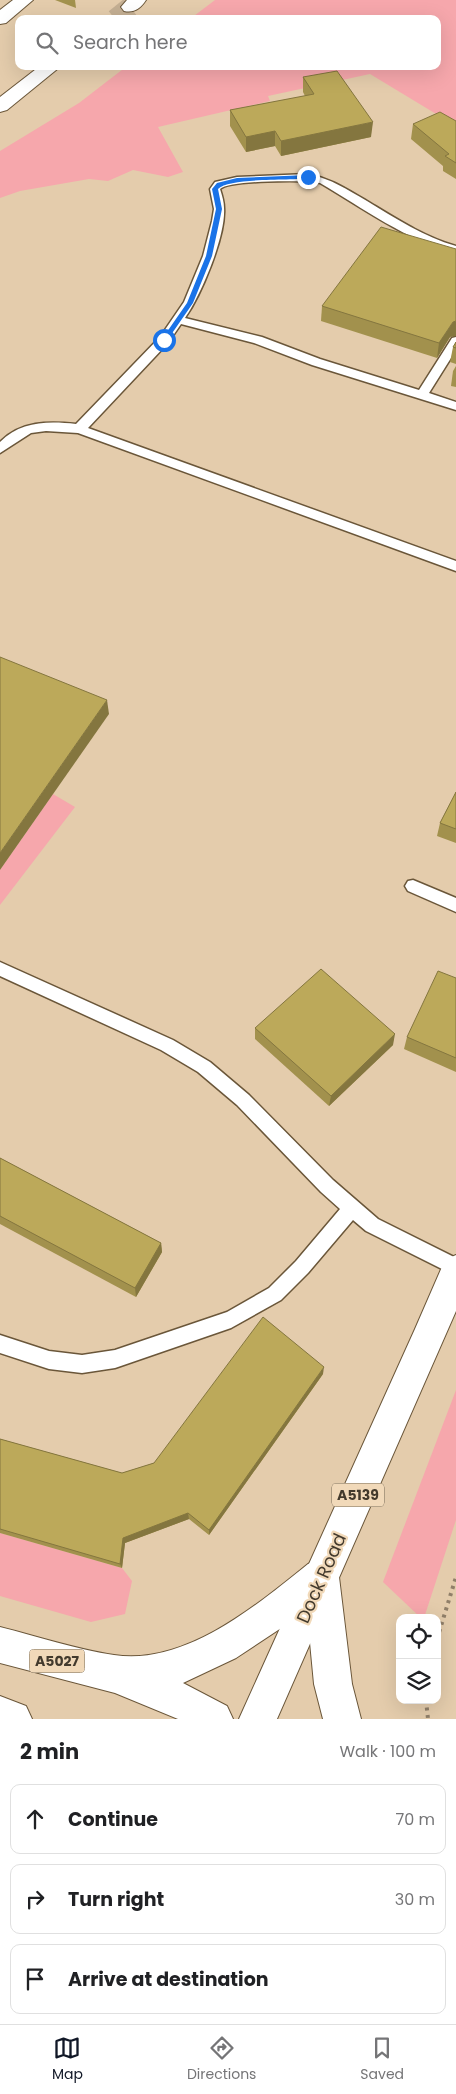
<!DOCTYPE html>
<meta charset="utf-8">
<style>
:root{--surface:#fff;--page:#f2f2f2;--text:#202124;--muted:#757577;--line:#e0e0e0;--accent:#111827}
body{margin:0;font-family:Poppins,sans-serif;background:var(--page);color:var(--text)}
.controls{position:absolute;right:15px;bottom:15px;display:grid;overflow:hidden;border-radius:10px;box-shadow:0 5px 20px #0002}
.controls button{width:45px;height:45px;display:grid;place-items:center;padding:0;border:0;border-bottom:1px solid var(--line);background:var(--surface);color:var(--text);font:25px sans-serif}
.stop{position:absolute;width:15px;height:15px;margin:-11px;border:4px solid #1a73e8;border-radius:50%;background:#fff}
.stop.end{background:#1a73e8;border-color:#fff;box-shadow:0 1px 5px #0008}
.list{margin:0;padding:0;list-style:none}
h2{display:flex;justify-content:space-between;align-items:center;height:65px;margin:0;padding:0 20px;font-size:21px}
h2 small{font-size:16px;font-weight:400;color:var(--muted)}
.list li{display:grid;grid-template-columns:32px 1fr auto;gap:15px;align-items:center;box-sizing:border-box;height:70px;margin:0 10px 10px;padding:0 10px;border:1px solid var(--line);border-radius:10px}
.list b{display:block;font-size:19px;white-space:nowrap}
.list em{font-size:16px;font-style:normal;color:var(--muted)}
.icon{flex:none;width:28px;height:28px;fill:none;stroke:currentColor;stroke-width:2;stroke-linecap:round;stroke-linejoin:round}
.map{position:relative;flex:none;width:456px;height:1719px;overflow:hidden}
.search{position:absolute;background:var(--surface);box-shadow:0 5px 20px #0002;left:15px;right:15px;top:15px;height:55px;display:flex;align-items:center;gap:12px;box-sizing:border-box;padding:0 18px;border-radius:10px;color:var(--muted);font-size:19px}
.sheet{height:305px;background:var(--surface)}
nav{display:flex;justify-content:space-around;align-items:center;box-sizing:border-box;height:70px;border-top:1px solid var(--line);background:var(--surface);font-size:14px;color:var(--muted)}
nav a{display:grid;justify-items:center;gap:2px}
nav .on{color:var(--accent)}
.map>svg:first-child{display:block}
.green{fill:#f6a7ac}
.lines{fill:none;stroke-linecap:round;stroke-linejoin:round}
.trunk-tunnel{stroke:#c4af93;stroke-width:20;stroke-dasharray:20 10;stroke-linecap:butt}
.service-casing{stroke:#6a5639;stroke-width:3}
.primary-casing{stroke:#6a5639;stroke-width:2}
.trunk-casing{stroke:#6a5639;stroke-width:2}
.path{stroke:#907f69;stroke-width:4;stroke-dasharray:3 4.5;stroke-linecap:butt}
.service{fill:#fff;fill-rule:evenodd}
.primary{fill:#fff;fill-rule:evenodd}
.trunk{fill:#fff;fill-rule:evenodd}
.wall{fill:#a2914d}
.shaded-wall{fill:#84763f}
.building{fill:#bca95a;stroke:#84763f}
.route{fill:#1a73e8}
.labels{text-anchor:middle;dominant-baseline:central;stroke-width:4.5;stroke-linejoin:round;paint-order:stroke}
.shield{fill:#f1d9b9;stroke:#776a57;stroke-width:1}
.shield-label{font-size:14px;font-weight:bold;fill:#433a2d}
.near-street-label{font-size:18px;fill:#433a2d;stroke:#f1d9b9}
</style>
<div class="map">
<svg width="456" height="1719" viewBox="0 0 456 1719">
<rect width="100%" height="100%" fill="#e4ccac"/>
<g class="green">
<path d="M215,0H456V126L370,74L268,96L270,101L158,127L183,172L168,177L133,170L108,181L89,179L20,191L0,198V151L79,103L127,66H437V19H190Z"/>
<path d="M53,794L75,807L0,905V870Z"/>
<path d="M456,1390V1520L424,1618H421L383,1582Z"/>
<path d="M0,1533L122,1568L132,1581L125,1614L91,1622L0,1596Z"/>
</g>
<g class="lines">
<path class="trunk-tunnel" d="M115,19L130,7"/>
<g class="service-casing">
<g id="service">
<path d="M308,174C332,179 346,189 367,201C395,218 424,237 456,246V253C407,241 363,208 320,183C305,180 229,180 220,189C222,195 224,202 224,208C226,236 201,295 185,318L262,337L320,359L419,390L452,338L456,337V350L429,393L456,402V410L312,365L254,343L181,324L168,343L88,428L456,561V571L78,433L46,431L31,433L0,453V442C21,421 48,421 76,424L160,337L184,302L203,256L212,221L214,209L210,189L215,182L237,177Z"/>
<path d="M413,880L456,898V912L408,891L405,886L408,881Z"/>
<path d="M0,962L173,1040L210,1062L249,1095L333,1180L378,1219L456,1258V1276L366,1231L353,1220L308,1273L281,1300L231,1328L115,1368L82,1373L49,1369L0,1353V1335L49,1351L82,1355L115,1350L227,1312L269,1288L296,1261L340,1209L321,1192L237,1105L198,1072L161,1050L0,976Z"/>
</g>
</g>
<g class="primary-casing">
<g id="primary">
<path d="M321,1559L334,1564L339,1577L352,1684L361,1719H323L314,1684L307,1611L236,1658L183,1683L227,1706L233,1719H178L115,1693L0,1663V1627C36,1636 78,1650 114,1655C185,1666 257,1605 308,1564Z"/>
<path d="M0,1696L26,1706L32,1719H0Z"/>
</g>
</g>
<g class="trunk-casing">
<g id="trunk">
<path d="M13,0H33L6,23L0,24V10Z"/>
<path d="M127,0H146C140,9 134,13 124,11L121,7Z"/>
<path d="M40,66H61L7,110L0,112V97Z"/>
<path d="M456,1255V1311L277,1719H239L415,1329L445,1260Z"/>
</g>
</g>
<g class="path">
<path d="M437,1639L456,1577"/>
<path d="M426,1700L428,1719"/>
</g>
<use href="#service" class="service"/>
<use href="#primary" class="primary"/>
<use href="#trunk" class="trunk"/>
</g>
<g class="wall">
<path d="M55,0H75L76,8Z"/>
<path d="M303,77L371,137L281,156L275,146L246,152L230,126V110L305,96L303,92Z"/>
<path d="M456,121V179L443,171V166L411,139L413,124Z"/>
<path d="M322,306L450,337L437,358L321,321Z"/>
<path d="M456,342V364L450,362L453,347Z"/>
<path d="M456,366V387L451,386L453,371Z"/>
<path d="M456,792V843L437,836L440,823Z"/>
<path d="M456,978V1072L404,1049L407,1037Z"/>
<path d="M255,1028L393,1045L329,1106L255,1039Z"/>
<path d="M0,1158L161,1243L162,1252L136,1297L0,1224Z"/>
<path d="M323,1374L209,1535L189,1519L125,1543L122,1568L0,1533V1439L122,1473L154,1463Z"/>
</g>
<g class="shaded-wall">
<path d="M373,122L371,137L281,156V141Z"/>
<path d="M275,131V146L246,152V137Z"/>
<path d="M456,321V336L450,337L437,358L439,343L453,322Z"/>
<path d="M107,700L109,714L0,870V853Z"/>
<path d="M395,1034L393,1045L329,1106L331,1096Z"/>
<path d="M161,1243L162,1252L136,1297L135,1288Z"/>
<path d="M324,1367L323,1374L209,1535V1530Z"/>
<path d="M188,1513L189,1519L125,1543L122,1568L120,1564L123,1538Z"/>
</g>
<g class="building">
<path d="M337,71L373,122L281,141L275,131L246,137L230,110L314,94L303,77Z"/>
<path d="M440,112L456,121V163L445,156L449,154L413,124Z"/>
<path d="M381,227L456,249V321L453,322L439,343L322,306Z"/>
<path d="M456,342V348L453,347Z"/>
<path d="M0,657L107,700L0,853Z"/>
<path d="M456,792V829L440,823Z"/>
<path d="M321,969L395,1034L331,1096L255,1028Z"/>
<path d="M438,971L456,978V1058L407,1037Z"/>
<path d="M0,1158L161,1243L135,1288L0,1216Z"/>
<path d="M263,1317L324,1367L209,1530L188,1513L123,1538L120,1564L0,1529V1439L122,1473L154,1463Z"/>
</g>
<path class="route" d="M308,175L310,178C292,181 229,177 218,189L222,209L212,256L193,303L166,342H162V339L187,303L206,256L216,209L212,189L217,183L237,178Z"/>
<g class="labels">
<g class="shield">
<rect x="332" y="1483.5" width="52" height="23" rx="4"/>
<rect x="29.5" y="1649.5" width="55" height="23" rx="4"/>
</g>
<g class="shield-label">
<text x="358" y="1495">A5139</text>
<text x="57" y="1661">A5027</text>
</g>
<g class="near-street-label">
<text transform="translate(321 1578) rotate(-66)">Dock Road</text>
</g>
</g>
</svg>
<div class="controls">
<button><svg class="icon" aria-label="locate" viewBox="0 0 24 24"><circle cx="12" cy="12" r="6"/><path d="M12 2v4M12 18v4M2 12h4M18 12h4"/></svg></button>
<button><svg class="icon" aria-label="layers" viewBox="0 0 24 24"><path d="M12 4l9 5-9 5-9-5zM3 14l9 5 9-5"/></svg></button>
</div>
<div class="stop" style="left:164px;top:340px"></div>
<div class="stop end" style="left:308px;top:177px"></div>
<div class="search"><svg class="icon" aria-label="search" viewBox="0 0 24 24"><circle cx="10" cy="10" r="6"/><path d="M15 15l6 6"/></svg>Search here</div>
</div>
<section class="sheet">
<h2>2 min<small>Walk · 100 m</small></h2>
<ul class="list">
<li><svg class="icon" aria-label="ahead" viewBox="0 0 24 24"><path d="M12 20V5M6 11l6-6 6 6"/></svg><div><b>Continue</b></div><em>70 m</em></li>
<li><svg class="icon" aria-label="right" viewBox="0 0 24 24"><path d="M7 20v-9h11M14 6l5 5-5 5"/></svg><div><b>Turn right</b></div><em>30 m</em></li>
<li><svg class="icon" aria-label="arrive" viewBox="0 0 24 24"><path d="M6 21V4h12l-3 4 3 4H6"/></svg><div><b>Arrive at destination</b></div></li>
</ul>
</section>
<nav>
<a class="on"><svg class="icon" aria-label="map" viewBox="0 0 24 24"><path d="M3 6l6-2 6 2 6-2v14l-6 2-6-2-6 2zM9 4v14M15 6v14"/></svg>Map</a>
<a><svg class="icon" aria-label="directions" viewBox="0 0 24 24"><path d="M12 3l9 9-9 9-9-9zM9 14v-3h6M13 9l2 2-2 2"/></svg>Directions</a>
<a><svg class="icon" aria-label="saved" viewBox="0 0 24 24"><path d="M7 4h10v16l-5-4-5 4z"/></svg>Saved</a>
</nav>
